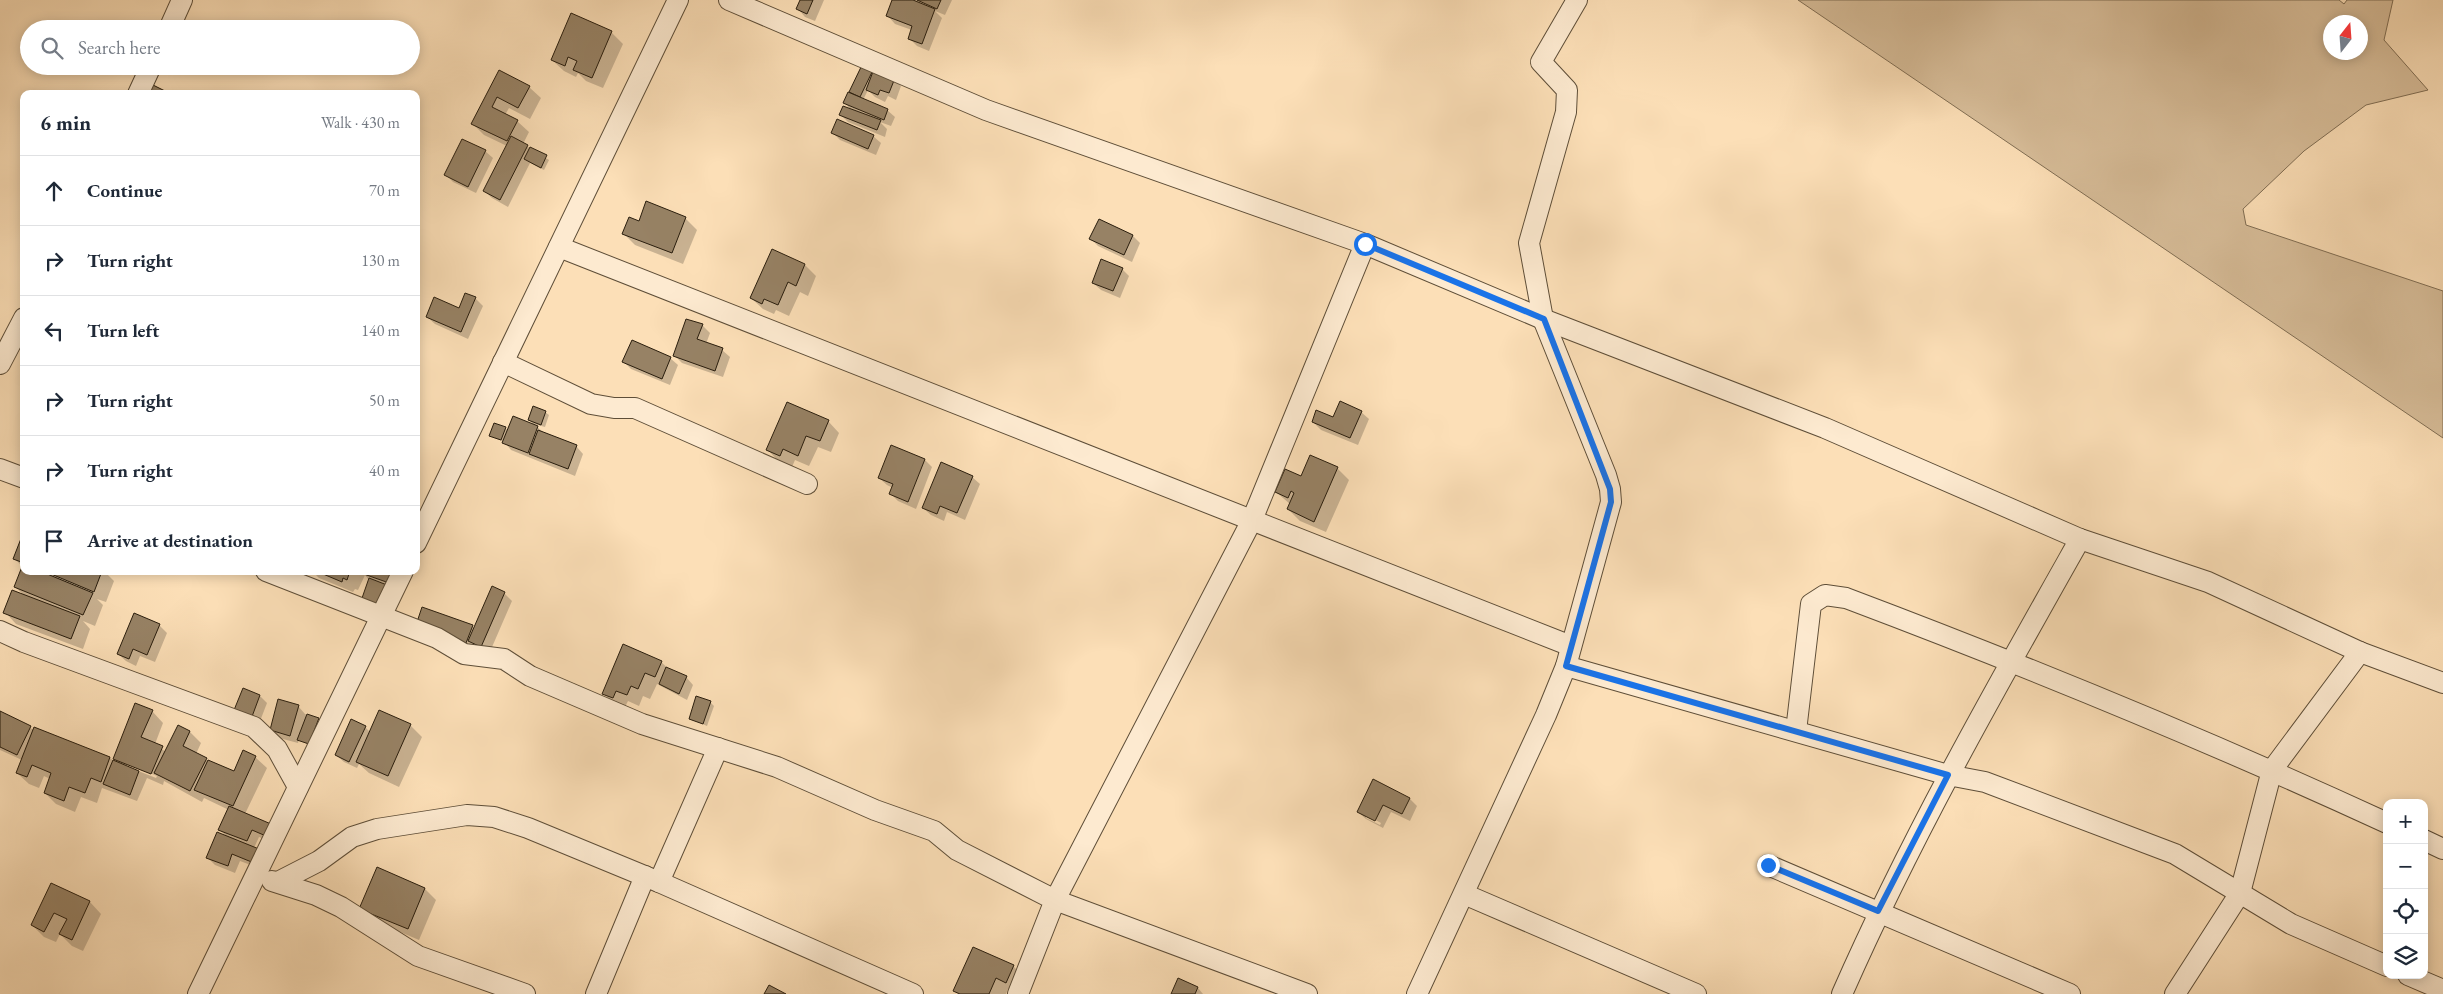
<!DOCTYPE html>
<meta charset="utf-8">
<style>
:root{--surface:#fff;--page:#f6f6f7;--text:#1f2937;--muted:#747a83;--line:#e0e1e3}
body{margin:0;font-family:"EB Garamond",serif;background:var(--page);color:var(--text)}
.controls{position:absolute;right:15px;bottom:15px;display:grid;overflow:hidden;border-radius:10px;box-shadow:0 2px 12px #0003}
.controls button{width:45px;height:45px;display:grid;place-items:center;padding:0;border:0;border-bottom:1px solid var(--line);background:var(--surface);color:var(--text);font:25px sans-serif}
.compass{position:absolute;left:2323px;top:15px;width:45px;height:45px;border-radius:50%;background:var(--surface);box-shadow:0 2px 12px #0003;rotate:17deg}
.stop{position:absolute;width:15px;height:15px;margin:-11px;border:4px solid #1a73e8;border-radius:50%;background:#fff}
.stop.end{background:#1a73e8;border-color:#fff;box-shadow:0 1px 5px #0008}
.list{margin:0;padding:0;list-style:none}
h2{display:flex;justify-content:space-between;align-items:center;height:65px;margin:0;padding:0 20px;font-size:21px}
h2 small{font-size:16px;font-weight:400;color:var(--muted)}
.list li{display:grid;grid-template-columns:32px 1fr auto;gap:15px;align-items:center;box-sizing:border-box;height:70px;padding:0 20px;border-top:1px solid var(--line)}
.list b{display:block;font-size:19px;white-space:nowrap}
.list em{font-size:16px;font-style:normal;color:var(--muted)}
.icon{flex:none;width:28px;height:28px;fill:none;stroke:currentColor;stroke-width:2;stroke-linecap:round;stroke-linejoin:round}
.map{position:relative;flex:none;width:2443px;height:994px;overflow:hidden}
.search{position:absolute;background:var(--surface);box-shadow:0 2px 12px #0003;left:20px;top:20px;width:400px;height:55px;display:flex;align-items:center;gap:12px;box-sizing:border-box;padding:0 18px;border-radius:28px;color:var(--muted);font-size:19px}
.panel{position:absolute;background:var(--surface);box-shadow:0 2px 12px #0003;left:20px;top:90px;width:400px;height:485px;border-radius:10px}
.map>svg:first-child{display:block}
.grass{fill:#d8be9a;stroke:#806e54;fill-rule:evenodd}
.shadow{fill:#0003;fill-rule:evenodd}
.building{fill:#978265;stroke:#291d0d}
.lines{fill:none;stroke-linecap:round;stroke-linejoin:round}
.minor-casing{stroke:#5e4e38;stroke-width:22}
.minor{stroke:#fdead0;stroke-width:20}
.route{stroke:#1a73e8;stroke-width:6}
</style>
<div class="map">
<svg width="2443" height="994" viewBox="0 0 2443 994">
<rect width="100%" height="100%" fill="#fcdfb7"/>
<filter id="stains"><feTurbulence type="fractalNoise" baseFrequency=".004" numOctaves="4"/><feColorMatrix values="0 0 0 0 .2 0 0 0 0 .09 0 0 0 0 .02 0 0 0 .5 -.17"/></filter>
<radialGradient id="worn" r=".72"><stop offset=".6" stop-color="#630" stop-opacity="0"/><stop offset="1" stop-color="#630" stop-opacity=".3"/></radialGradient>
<path class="grass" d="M1798,0H2339L2344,4L2347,0H2393L2384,40L2428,90L2366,105L2304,151L2243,209L2246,225L2443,291V438ZM2330,22H2360V52H2330Z"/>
<g class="shadow">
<path d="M802,0H824L815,21L805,17L798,9Z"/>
<path d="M893,0H952L945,15L935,11L942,18L929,51L917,46L909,38L912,30L895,24L888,16Z"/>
<path d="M572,15L611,32L623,44L603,88L586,81L578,73L576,77L564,71L552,60Z"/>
<path d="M863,67L894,79L901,86L896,100L888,96L885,102L875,97L868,90L863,100L887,110L895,117L891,126L880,122L887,129L885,137L848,122L841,115L852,111L845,103L857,97L851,91Z"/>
<path d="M499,72L529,87L541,98L530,119L509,108L505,115L517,121L529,132L523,144L549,160L544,170L530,163L508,207L492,198L484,191L507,146L484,135L472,123Z"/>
<path d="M832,132L873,136L881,143L876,155L840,140Z"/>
<path d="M485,151L493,158L476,193L453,182L446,175Z"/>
<path d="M685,218L697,230L683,264L635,245L624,234Z"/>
<path d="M1099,220L1133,236L1140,243L1132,262L1098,246L1091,239Z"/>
<path d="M772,251L805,265L816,276L808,296L800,292L789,316L776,310L774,314L763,309L751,298Z"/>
<path d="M1122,269L1129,276L1120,298L1101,290L1093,283Z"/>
<path d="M475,298L483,306L468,339L435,324L427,317L459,309Z"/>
<path d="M702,325L710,333L706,344L722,350L730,357L723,377L682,363L674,355Z"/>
<path d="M670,358L678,365L670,385L631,369L624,362Z"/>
<path d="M545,412L549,415L545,427L534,424L545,434L576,446L583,454L575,476L511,450L504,442L490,436L505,428L509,431L536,427L529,420Z"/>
<path d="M1361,412L1369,419L1358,445L1321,430L1313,422Z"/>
<path d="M828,421L839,433L831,452L818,447L809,466L795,460L792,467L779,462L768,450Z"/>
<path d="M1311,457L1337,468L1349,480L1326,532L1300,521L1288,509L1290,504L1276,492L1302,478Z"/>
<path d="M925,460L932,467L916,509L898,501L891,494L893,488L887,485L879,478Z"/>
<path d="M972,477L980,484L965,520L947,512L944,521L931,515L923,508Z"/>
<path d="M24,538V571H104L114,581L106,602L97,599L103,605L95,626L83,621L90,629L83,649L16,624L5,612L25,596L15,587L23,567L14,558Z"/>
<path d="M312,571H406L400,591L369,580L365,575L358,590L355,589L353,592L319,578Z"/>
<path d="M504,593L512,601L489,654L425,632L472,626L475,629Z"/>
<path d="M135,615L160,626L167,633L155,662L140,656L136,666L126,661L118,654Z"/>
<path d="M661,662L670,670L686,677L693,685L687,700L657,684L650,699L643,696L639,706L628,701L624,709L615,705L604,694Z"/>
<path d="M244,689L260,696L267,703L257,729L233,715Z"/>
<path d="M710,702L714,706L707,726L690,719Z"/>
<path d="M298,706L305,714L322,723L313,747L299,740L298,743L279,738L271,730Z"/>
<path d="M152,711L163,723L155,744L166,752L179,727L190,732L201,743L196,754L208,761L235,773L255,757L267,768L245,814L274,843L259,837L254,848L261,869L240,861L235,873L215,865L208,858L228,838L220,830L229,810L204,798L202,802L164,781L163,785L147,778L137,801L102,788L97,803L81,797L75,812L56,804L45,793L50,779L44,776L39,788L29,784L17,773L22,760L0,750V712L34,730L110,758L120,765L114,758ZM126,763L157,776L156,778L126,766Z"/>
<path d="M410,725L422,737L399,787L369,773L359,764L357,768L344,762L336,755L365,727L370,732Z"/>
<path d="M1374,781L1410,799L1417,806L1410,821L1391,812L1383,828L1366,819L1358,812ZM1366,815L1381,823L1380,825L1366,818Z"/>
<path d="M52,885L90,902L101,914L83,951L72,946L60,934L56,942L44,937L32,925Z"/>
<path d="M425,889L436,900L419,940L372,920L361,908Z"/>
<path d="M1013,966L1025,978L1018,993L1008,989L1006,994H958L955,991Z"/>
<path d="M1179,980L1198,988L1203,994H1172Z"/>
</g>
<g class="building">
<path d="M800,0H813L807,14L796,9Z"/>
<path d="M892,0H913L935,9L922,44L908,39L912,26L886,16Z"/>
<path d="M917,0H941L937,9Z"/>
<path d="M571,13L612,31L592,78L573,70L577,61L568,57L565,66L551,60Z"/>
<path d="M862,65L873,70L860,97L849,92Z"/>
<path d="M874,69L895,78L889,93L880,90L878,95L866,90Z"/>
<path d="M499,70L530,86L518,108L497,97L492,107L518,120L507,141L471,124Z"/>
<path d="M153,85L171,94H149Z"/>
<path d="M848,92L888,109L884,120L843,103Z"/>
<path d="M843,106L881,120L877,130L839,115Z"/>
<path d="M837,119L874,135L868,149L831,133Z"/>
<path d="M511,136L528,145L500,200L483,191Z"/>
<path d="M462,139L486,150L468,187L444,175Z"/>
<path d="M530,147L547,155L541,168L524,159Z"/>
<path d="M646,201L686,217L672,253L622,234L629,217L639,221Z"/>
<path d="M1099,219L1133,235L1124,255L1089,239Z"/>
<path d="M772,249L805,264L796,286L788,282L778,305L764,299L762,304L750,298Z"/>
<path d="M1101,259L1123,268L1113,291L1092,283Z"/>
<path d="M465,293L476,297L461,332L426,317L434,297L459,308Z"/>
<path d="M686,319L703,324L697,339L723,348L715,371L673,356Z"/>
<path d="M632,340L671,357L662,379L622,362Z"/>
<path d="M1340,401L1362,411L1350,438L1312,422L1316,410L1333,417Z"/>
<path d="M787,402L829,420L820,441L806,436L798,456L783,449L780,456L766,450Z"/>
<path d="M533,406L546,411L541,425L528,420Z"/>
<path d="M513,416L538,426L528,453L502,443Z"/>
<path d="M494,423L506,427L501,440L489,436Z"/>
<path d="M538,430L577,445L568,469L529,454Z"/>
<path d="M891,445L925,459L908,502L889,494L893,484L878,478Z"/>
<path d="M1310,455L1338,467L1314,522L1287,509L1294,493L1291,491L1288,498L1275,492L1285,469L1301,476Z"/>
<path d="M941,462L973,476L957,513L940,506L937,514L922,508Z"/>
<path d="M22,536L24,537V563L13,559Z"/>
<path d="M23,564L24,571H40L93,593L83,615L14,587Z"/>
<path d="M44,571H102L94,592Z"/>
<path d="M316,571H350L347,580L343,578L342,582Z"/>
<path d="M362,571H397L392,584L361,573Z"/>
<path d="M369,578L387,585L379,607L361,601Z"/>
<path d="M492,586L505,592L481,647L468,641Z"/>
<path d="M12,590L80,616L71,639L3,613Z"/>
<path d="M422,607L473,625L466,643L416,625Z"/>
<path d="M134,613L160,624L147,655L133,649L129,659L117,654Z"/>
<path d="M623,644L662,661L655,677L645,673L638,689L631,686L627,695L616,691L613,698L602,694Z"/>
<path d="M666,667L687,676L679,694L659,684Z"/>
<path d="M243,688L260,695L250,722L232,715Z"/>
<path d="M696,696L711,701L703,724L689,719Z"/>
<path d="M278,699L299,705L290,736L270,730Z"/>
<path d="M135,703L153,710L141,737L163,746L151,774L113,759Z"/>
<path d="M379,710L411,724L388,776L356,762Z"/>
<path d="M0,711L31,726L17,755L0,747Z"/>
<path d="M307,714L319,718L309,744L297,740Z"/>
<path d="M351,719L366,726L349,762L335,755Z"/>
<path d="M178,725L190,731L183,746L207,758L190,791L154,773Z"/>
<path d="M34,727L110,757L101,782L91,778L85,793L69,787L64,801L44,793L51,773L32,765L27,777L16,773Z"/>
<path d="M243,750L256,756L233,806L194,790L208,760L234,771Z"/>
<path d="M113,760L139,771L130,795L103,784Z"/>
<path d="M1373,779L1410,798L1402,814L1383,805L1375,821L1357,812Z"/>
<path d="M229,806L271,824L266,836L252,830L247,841L218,830Z"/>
<path d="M217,832L259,849L254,863L232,854L228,866L206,858Z"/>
<path d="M377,867L425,888L408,929L359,909Z"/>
<path d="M51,883L90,901L72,940L59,934L67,919L54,913L44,932L31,925Z"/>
<path d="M973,947L1014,965L1006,983L996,978L989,994H960L953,991Z"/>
<path d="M1178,978L1198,987L1195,994H1171Z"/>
<path d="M769,985L786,994H764Z"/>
</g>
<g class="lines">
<g class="minor-casing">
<g id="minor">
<path d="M729,0L986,110L1365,244L1543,319L1825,428L2080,539L2208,582L2360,652L2443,683"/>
<path d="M169,29L182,0"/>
<path d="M138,94L151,66"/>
<path d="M559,247L1571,646"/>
<path d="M503,362L591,404L614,408H635L807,484"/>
<path d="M0,364L24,318"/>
<path d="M0,469L24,478"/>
<path d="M416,543L678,0"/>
<path d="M266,571L437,638L464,654L504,659L530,676L642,724L777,767L875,810L934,831L957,850L1055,900L1018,994"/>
<path d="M0,631L24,642L254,727L277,749L298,787"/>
<path d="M1566,666L1948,775L1985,782L2175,854L2291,924L2387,966"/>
<path d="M1796,731L1811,604L1825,595L1846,598C2029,667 2209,741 2387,823"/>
<path d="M2424,840L2443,849"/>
<path d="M1768,865L2070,994"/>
<path d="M272,881L316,895L341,907L418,956L525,994"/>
<path d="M278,882L319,861L352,837L377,829L467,815L494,817L528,828L659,882L913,994"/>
<path d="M659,882L718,748"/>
<path d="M1464,894L1696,994"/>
<path d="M2408,975L2443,990"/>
<path d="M198,994L403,571"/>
<path d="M596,994L645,876"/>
<path d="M1307,994L1055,900L1252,520L1365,244"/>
<path d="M1417,994L1546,715L1566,666L1611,502L1610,489L1606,475L1543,319L1529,243L1566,112L1567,90L1541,62L1577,0"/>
<path d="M1842,994C1911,837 1996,688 2080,539"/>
<path d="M2175,994L2240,893L2272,770L2360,652"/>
</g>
</g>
<use href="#minor" class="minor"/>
</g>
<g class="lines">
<path class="route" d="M1365,244L1544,319L1610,489L1611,502L1566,666L1948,775L1878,911L1768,865"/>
</g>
<rect width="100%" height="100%" filter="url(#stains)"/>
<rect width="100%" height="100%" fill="url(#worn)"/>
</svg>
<div class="controls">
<button>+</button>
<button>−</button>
<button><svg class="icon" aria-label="locate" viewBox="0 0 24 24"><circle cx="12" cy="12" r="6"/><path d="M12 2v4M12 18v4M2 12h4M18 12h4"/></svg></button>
<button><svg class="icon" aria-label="layers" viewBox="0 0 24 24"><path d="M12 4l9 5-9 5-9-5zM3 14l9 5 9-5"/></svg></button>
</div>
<svg class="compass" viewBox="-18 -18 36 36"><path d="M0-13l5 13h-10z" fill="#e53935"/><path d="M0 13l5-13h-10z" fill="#747a83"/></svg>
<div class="stop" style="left:1365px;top:244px"></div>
<div class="stop end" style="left:1768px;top:865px"></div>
<div class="search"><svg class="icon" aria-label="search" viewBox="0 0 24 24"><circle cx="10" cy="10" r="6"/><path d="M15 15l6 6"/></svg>Search here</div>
<section class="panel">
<h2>6 min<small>Walk · 430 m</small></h2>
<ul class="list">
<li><svg class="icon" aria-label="ahead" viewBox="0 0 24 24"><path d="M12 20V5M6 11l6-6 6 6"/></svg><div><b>Continue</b></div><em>70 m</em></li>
<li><svg class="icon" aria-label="right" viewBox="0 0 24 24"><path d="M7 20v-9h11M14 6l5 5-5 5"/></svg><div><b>Turn right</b></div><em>130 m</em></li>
<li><svg class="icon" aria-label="left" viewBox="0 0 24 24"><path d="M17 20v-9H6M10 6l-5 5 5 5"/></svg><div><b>Turn left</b></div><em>140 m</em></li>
<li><svg class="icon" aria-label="right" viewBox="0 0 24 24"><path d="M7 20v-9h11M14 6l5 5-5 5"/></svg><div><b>Turn right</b></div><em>50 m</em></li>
<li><svg class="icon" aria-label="right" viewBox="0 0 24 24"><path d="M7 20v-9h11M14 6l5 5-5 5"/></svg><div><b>Turn right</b></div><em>40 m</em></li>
<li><svg class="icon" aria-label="arrive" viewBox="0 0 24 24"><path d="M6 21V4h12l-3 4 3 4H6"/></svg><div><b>Arrive at destination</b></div></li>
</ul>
</section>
</div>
